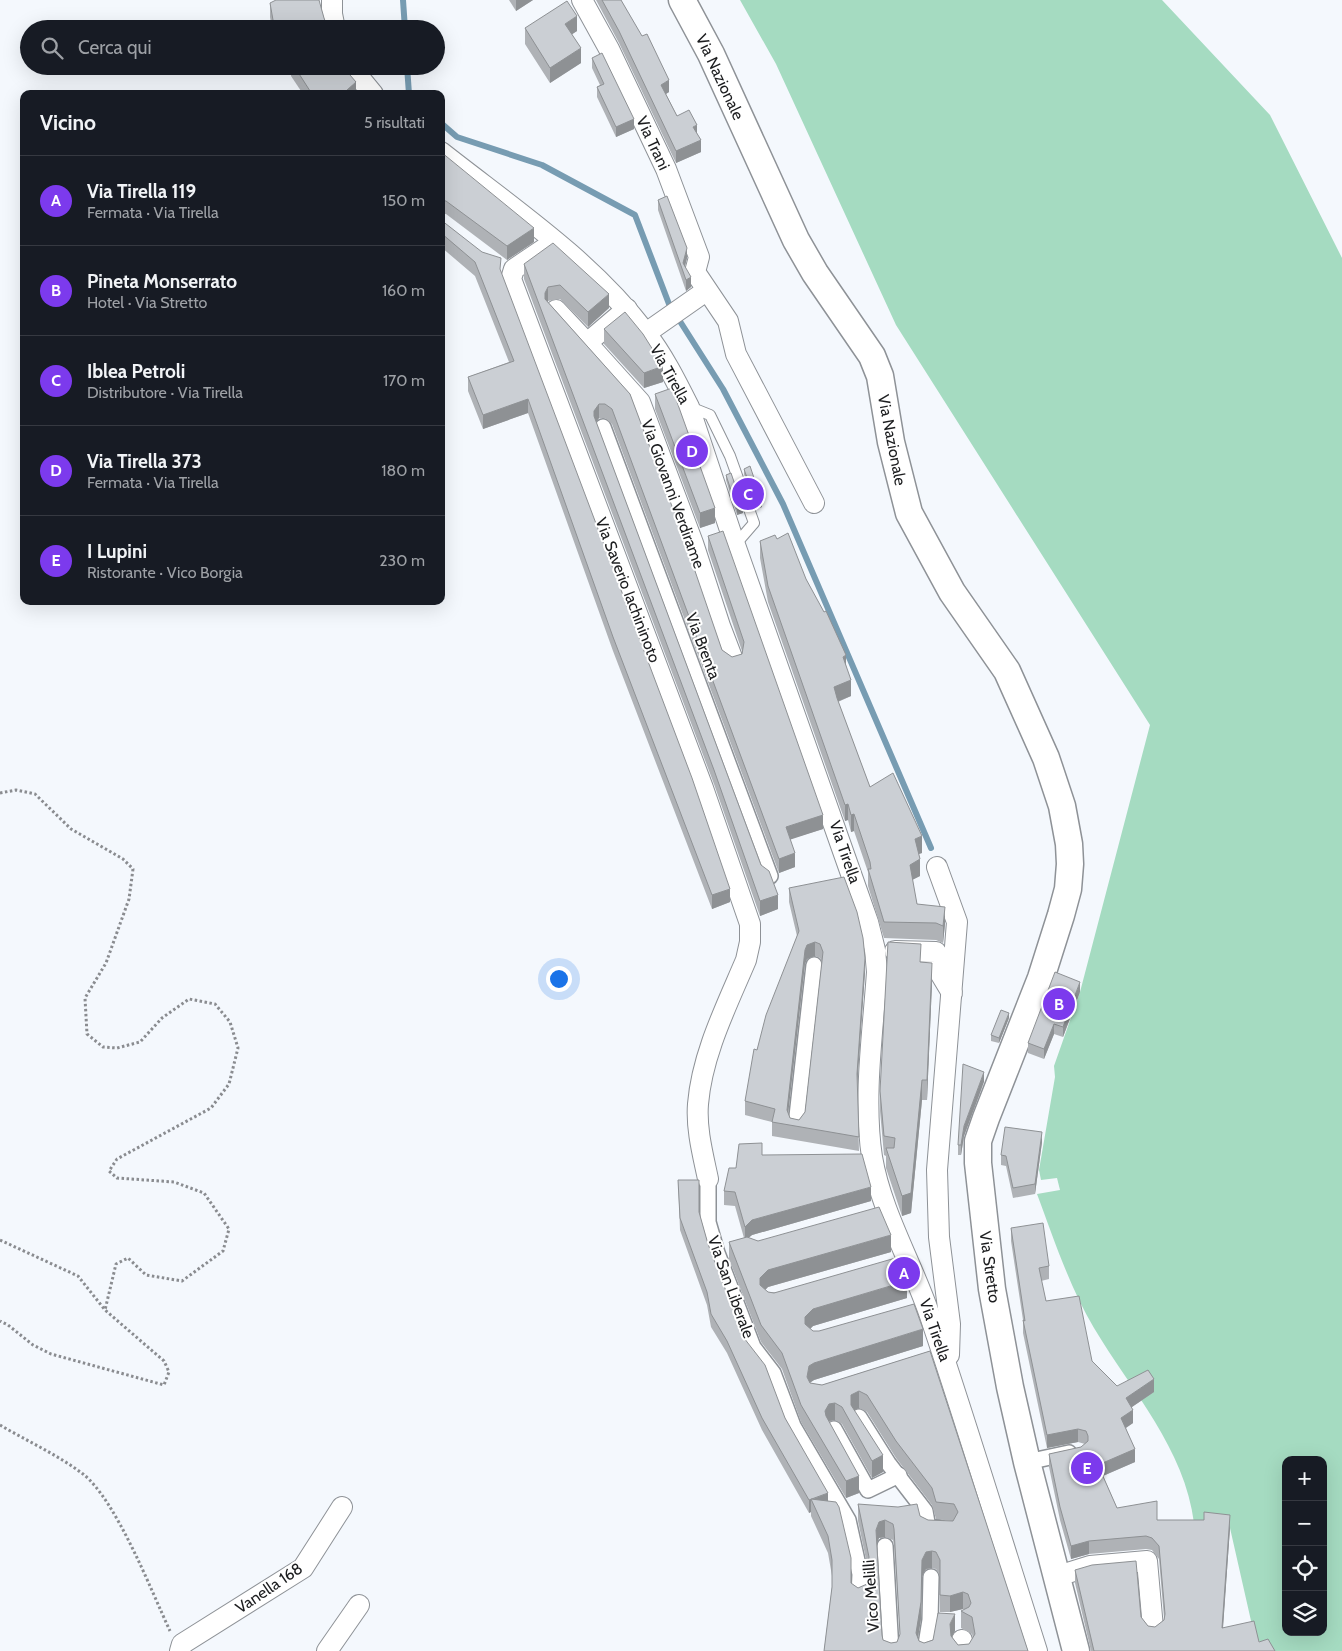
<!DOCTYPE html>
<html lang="it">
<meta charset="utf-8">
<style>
:root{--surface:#171b24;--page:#242831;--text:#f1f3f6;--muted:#9ea1a6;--line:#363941;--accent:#7c3aed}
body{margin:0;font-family:Cabin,sans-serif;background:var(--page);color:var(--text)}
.controls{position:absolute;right:15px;bottom:15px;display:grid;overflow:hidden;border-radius:10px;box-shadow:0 5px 20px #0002}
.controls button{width:45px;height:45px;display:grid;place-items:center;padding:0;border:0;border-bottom:1px solid var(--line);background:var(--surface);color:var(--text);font:25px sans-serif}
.you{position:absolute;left:558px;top:978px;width:18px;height:18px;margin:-12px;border:4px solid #fff;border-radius:50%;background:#1a73e8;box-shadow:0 0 0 8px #1a73e833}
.badge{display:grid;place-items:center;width:32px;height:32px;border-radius:50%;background:var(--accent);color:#fff;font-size:16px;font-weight:700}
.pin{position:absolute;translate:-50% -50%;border:2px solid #fff;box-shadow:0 1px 5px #0006}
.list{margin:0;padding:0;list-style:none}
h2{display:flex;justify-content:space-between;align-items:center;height:65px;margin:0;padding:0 20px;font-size:21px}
h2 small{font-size:16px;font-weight:400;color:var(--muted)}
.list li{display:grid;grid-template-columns:32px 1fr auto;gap:15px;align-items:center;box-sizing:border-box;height:90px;padding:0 20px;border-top:1px solid var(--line)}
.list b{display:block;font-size:19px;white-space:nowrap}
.list p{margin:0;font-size:16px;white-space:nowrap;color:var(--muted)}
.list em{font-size:16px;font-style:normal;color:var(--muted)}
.icon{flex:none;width:28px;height:28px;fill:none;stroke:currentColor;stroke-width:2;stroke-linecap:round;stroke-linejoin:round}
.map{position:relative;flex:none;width:1342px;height:1651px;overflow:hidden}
.search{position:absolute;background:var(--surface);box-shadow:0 5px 20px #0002;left:20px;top:20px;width:425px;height:55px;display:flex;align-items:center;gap:12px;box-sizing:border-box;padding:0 18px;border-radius:28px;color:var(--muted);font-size:19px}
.panel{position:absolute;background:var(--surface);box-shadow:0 5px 20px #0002;left:20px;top:90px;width:425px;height:515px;border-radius:10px}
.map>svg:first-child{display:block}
.green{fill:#a5dbc1;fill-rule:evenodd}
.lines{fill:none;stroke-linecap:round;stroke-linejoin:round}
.stream{stroke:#779cb2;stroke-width:6}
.service-casing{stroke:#8e9297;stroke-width:12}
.pedestrian-casing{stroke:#8e9297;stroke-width:18}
.minor-casing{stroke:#8e9297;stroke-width:22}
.tertiary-casing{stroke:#8e9297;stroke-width:29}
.path{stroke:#8a8c90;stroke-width:3;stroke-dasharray:2.5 2.5;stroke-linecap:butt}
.service{stroke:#fff;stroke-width:10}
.pedestrian{stroke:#fff;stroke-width:15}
.minor{stroke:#fff;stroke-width:20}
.tertiary{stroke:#fff;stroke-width:26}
.wall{fill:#afb2b6;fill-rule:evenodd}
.shaded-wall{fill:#8e9194}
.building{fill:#cbcfd4;stroke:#8e9194;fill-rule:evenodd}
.labels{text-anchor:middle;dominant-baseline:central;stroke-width:4;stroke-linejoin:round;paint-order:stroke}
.street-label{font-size:16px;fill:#1c1d1f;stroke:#fff}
</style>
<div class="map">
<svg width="1342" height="1651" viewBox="0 0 1342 1651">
<rect width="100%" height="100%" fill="#f4f8fd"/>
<path class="green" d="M740,0H1162L1270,115L1342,258V1651H1267L1254,1634L1230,1528L1194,1523C1185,1449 1131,1390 1094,1328C1070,1288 1053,1237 1037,1194L1060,1190L1057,1178L1041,1180L1039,1170L1055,1077L1054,1066L1080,992L1150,725L896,325L776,64ZM1286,1460H1323V1632H1286Z"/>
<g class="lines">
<g class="stream">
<path d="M403,0L405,29"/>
<path d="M407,66L409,94"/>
<path d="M441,123L457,137L542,165L635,215L669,304L723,389L783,504L931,848"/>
</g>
<g class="service-casing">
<path id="service" d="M690,407L710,415L730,456L754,523L735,545"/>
</g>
<g class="pedestrian-casing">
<g id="pedestrian">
<path d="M603,427L770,876"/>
<path d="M796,1125L814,965"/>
<path d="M708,1179V1222L717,1253L753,1347L773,1373L793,1426L848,1520L860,1574L859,1596"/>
<path d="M859,1417L888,1463L925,1511L928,1528H940"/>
<path d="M834,1429L868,1490L899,1475"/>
<path d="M1027,1462L1069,1453"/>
<path d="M885,1546L891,1651"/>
<path d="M925,1651L930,1620L931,1577"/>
</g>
</g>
<g class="minor-casing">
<g id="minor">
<path d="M332,0V14L335,29"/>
<path d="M582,0L609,49L666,169L699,257L695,272L728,321L736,354L814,503"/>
<path d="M350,66L373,94"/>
<path d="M441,152C512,208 590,260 645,332C663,355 676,381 689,407L735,545L868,922L875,950L877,972C873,1031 863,1098 872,1157C881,1211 911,1261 929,1313C967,1425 1001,1538 1037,1651"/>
<path d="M554,242L514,269L511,279L703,788L750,924V942L746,960C727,1005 702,1054 698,1104C696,1129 703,1155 708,1179"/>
<path d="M556,310L587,343L627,309"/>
<path d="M646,333L706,291"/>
<path d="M587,343L640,402L693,543L720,626L733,660"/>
<path d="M937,867L957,922L937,1170L939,1237L950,1324L949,1355"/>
<path d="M895,951L936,952L937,968L952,993"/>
<path d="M1058,1576L1090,1566L1147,1561L1153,1628"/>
<path d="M962,1640L963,1651"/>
<path d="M180,1651L182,1644L303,1568L342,1507"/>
<path d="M327,1651L359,1605"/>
</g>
</g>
<g class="tertiary-casing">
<path id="tertiary" d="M682,0L711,54L796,240L815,273L872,356L880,376L891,442L909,513L952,592L1007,671L1046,758L1062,806L1069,844L1070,864L1068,889L1061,915L1041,978L986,1118L978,1141V1163L992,1289L1010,1387L1027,1462L1076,1651"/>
</g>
<g class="path">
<path d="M0,793L16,790L35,794L71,829L123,859L133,869L129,899L106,963L85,998L87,1034L103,1047L117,1048L140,1042L162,1018L189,999L215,1004L230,1022L238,1048L229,1084L211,1108L117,1159L109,1171L117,1178L174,1182L204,1193L229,1229L223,1251L182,1281L146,1275L128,1258L116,1264L105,1310"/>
<path d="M0,1240L78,1276L105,1310L164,1361L169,1372L164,1385L51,1354L33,1345L8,1325L0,1321"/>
<path d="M0,1425C27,1441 58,1455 83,1474C116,1500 151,1590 170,1631"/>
</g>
<use href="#service" class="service"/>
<use href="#pedestrian" class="pedestrian"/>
<use href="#minor" class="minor"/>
<use href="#tertiary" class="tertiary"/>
</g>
<g class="wall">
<path d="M509,0H533L516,11Z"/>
<path d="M596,0H621L669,92L666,94L677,116L697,133L701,152L676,163L619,43Z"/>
<path d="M319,2L324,18L328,29H272L270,17V3Z"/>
<path d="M525,28L577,31L572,34L581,63L550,83L525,44Z"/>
<path d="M592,58L634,129L616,137L597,97V87L600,85L592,68Z"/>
<path d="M291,66H343L356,94H303L291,76Z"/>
<path d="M441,152L534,242L507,260L446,214H441Z"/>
<path d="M658,200L687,258L685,266L691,287L686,291L658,210Z"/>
<path d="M441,220L501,272L730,902L712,909L613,651L528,413L483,429L468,391V377L509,362L475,276L441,247Z"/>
<path d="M524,264L609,308L588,327L560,299L548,301V302L630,394L722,650L732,657L742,654V651L708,550V536L823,829L790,839L795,867L779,873L612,424L605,418H599L596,422L778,909L760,916L714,784L524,279Z"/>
<path d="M604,329L663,382L644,388L604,344Z"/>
<path d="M655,394L715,523L700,528L655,409Z"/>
<path d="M744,469L762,507L756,509L744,474Z"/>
<path d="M726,475L743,513L737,515L726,480Z"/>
<path d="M777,539L806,579L846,665L851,696L838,702L870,787L922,853L919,854L920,876L912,880L917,904L945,924L943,943L936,940L884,938L868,886V872L854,831L851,832L848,820L845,821L768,602L760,558V541Z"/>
<path d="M789,888L865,972L857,1082L859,1151L772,1136V1122L745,1115V1101L757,1050L797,936L789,902ZM815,956L820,958L822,963L805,1112L799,1120L790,1118L788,1113L805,964L807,959Z"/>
<path d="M921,962L932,983L927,1100H922L911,1213L902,1216L886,1168V1156L884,1155L880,1111V1091Z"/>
<path d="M1080,992L1063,1037L1054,1034L1044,1059L1028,1053V1043Z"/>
<path d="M1009,1018L999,1043L991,1041V1035Z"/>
<path d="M984,1082L964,1136L961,1155H958V1145Z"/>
<path d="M1042,1142L1035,1194L1013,1198L1006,1166L1001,1165V1155Z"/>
<path d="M762,1155L871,1201L752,1235L748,1238L758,1241L891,1252L768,1287L765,1290L768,1292L907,1298L813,1326L810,1329L813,1331L923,1346L814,1380L810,1383L822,1385L930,1351L1028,1651H824L832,1587V1576L828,1553L811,1516V1512L809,1513L762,1430L727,1353L711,1327L707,1305L680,1230L678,1180L699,1212L708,1244L744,1338L785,1418L828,1501L851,1583L858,1588L867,1584L868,1569L858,1521V1504L920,1516L928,1520L951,1521L936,1519L932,1505L896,1458L867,1412L859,1408L854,1410L883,1472L872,1478L842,1424L835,1420L829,1422L859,1493L846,1498L801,1422L782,1369L761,1342L729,1259V1242L744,1238L735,1206L724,1205V1191L736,1168ZM885,1537L893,1540L894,1545L900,1635L897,1642L891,1643L883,1640L882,1635L876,1545L879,1538ZM932,1568L936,1569L940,1576V1612H950L963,1609L965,1610L961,1611V1628L972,1634L973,1638L969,1644L958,1645L952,1637L955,1631L924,1643L919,1641L918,1638L921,1619L922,1577L926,1569Z"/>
<path d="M1011,1228L1049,1266V1279L1041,1281L1046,1301L1092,1361L1117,1386L1154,1392L1132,1407L1133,1423L1126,1428L1135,1462L1103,1476L1117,1508L1157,1520L1230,1528L1223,1628L1259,1642L1275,1651H1091L1075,1583V1570L1141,1617L1148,1626L1155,1627L1164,1620V1618L1159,1559L1152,1550L1146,1549L1089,1554L1071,1559L1060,1520L1049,1467V1454L1081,1447L1085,1444L1078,1442L1047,1448L1023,1333V1320L1011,1241Z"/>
</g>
<g class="shaded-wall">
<path d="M516,0H533L516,11Z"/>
<path d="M577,16V31L565,39V24Z"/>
<path d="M581,48V63L550,83V68Z"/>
<path d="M669,80V92L661,97V85Z"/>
<path d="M356,82V94H347V90Z"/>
<path d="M634,119V129L616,137V127Z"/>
<path d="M697,125V137L693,127Z"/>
<path d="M701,140V152L676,163V151Z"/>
<path d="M534,228V242L507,260V246Z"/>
<path d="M687,248V258L683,274V263Z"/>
<path d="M691,277V287L686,291V280Z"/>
<path d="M548,287V301L545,307V293Z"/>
<path d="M609,294V308L588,327V312Z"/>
<path d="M663,366V382L644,388V373Z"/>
<path d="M528,399V413L483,429V415Z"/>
<path d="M599,404V418L594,425V411Z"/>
<path d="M762,502V507L756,509V504Z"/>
<path d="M715,508V523L700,528V513Z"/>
<path d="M743,508V513L737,515V509Z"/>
<path d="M846,655V672L843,657Z"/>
<path d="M851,680V696L834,703V687Z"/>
<path d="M848,804V820L845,821V805Z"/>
<path d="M854,814V831L851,832V815Z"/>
<path d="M823,815V829L786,841V827Z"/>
<path d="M922,836V853L915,855V839Z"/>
<path d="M795,853V867L779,873V859Z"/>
<path d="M920,859V876L910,881V865Z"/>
<path d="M730,889V902L712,909V895Z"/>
<path d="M778,895V909L760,916V901Z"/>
<path d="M945,907V924L943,943V926Z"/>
<path d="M815,942V956L807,959L805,964L787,1124V1110L805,950L807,945Z"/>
<path d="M865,958V972L857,1088V1074Z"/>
<path d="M932,963V983L927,1100V1080Z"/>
<path d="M1080,982V992L1063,1037V1027Z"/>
<path d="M1009,1013V1018L999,1043V1038Z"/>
<path d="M1054,1024V1034L1044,1059V1049Z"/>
<path d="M984,1072V1082L964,1136L961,1155V1145L964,1126Z"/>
<path d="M922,1080V1100L911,1213L902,1216V1196Z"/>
<path d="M1042,1132V1142L1035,1194V1184Z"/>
<path d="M871,1187V1201L752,1235L745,1241V1227L752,1220Z"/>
<path d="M891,1235V1252L768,1287L760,1295V1278L768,1270Z"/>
<path d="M907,1281V1298L813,1326L805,1334V1317L813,1309Z"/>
<path d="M923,1329V1346L814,1380L809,1383L807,1377L809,1366L814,1363Z"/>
<path d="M1154,1379V1392L1126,1411V1398Z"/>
<path d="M859,1391V1408L851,1412V1395Z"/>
<path d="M835,1403V1420L829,1421L825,1428V1411L829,1404Z"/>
<path d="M1133,1410V1423L1121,1431V1418Z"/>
<path d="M1078,1429V1442L1047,1448V1435Z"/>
<path d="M1135,1449V1462L1098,1478V1465Z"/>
<path d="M883,1455V1472L872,1478V1461Z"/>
<path d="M859,1476V1493L846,1498V1481Z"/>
<path d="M828,1493V1505L811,1500Z"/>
<path d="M809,1500H811V1512L809,1513Z"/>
<path d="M1230,1515V1528L1222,1641V1628Z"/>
<path d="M885,1520V1537L879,1538L876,1547V1530L879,1522Z"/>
<path d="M1089,1541V1554L1071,1559V1546Z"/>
<path d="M932,1551V1568L926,1569L922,1577L921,1619L916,1650V1633L922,1560L926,1552Z"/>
<path d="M963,1592V1609L950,1612V1596Z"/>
<path d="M955,1614V1631L950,1641V1624Z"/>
</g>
<g class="building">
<path d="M276,0H319L324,18L328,29H278L273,20L270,3Z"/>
<path d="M602,0H621L642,36L647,34L669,80L661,85L677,116L689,110L697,125L693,127L701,140L676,151L619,31Z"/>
<path d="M567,1L577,16L565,24L581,48L550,68L525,28Z"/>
<path d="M602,53L634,119L616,127L597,87L604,84L592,58Z"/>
<path d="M294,66H343L344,68L356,82L347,90L350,94H312Z"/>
<path d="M441,152L534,228L507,246L446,201L441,200Z"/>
<path d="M667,196L687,248L683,263L691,277L686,280L658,200Z"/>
<path d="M441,220L482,252L501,258L500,269L692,778L730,889L712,895L613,637L528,399L483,415L468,377L514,361L475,262L441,233Z"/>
<path d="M553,243L609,294L588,312L560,285L548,287L545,293V299L630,394L682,533L722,650L732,657L742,654L744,642L708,536L723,531L823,815L786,827L795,853L779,859L612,409L605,404H599L594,411V416L761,865L769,871L778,895L760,901L714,770L524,264Z"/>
<path d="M625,312L643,334L663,366L644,373L604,329Z"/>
<path d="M672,388L715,508L700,513L655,394Z"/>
<path d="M750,466L762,502L756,504L744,469Z"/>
<path d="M731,473L743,508L737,509L726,475Z"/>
<path d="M788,533L806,579L824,612L826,611L846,655L843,657L851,680L834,687L837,698L870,787L893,773L922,836L915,839L920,859L910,865L917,904L945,907L943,926L936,923L884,922L868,869H871L870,862L854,814L851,815L848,804L845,805L768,586L760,541L775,535L777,539Z"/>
<path d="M844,877L857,912L863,938L865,958L857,1074L859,1137L772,1122L775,1109L745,1101L754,1049L757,1050L766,1015L799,931L789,888ZM815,942L820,944L823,952L805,1112L799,1120L790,1118L787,1110L805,950L807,945Z"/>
<path d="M888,942L921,944L920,962L932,963L927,1080H922L911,1193L902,1196L886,1148H894L895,1138L884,1136L880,1091Z"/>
<path d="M1055,972L1080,982L1063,1027L1054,1024L1044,1049L1028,1043Z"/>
<path d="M1001,1010L1009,1013L999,1038L991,1035Z"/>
<path d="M963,1064L984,1072L964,1126L961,1145H958Z"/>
<path d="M1005,1127L1042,1132L1035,1184L1013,1188L1006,1156L1001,1155Z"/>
<path d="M762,1143V1155L862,1154L871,1187L752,1220L745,1227L735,1192L724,1191L729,1168H736L739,1144Z"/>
<path d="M678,1180H699V1212L708,1244L744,1338L765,1365L785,1418L828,1493L809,1500L762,1418L727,1341L711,1314L707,1292L680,1218Z"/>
<path d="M879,1207L891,1235L768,1270L760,1278V1285L768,1292L774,1293L899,1257L907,1281L813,1309L805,1317V1324L813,1331H819L914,1304L923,1329L814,1363L809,1366L807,1377L810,1383L822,1385L930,1351L1028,1651H824L832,1587V1560L828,1536L811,1499L836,1502L839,1507L851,1558V1583L858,1588L867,1584L869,1557L858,1504L898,1507L917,1504L920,1516L928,1520L953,1521L958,1512L954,1504L936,1502L932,1488L896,1441L867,1395L859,1391L851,1395V1405L883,1455L872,1461L842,1407L835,1403L829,1404L825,1411L826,1416L859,1476L846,1481L801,1405L782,1353L761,1325L729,1242L747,1237L758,1241ZM885,1520L893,1524L894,1529L900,1634L897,1642L891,1643L883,1640L882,1635L876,1530L879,1522ZM932,1551L936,1552L940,1560V1595L950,1596L963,1592L968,1594L971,1603L969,1607L961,1611L972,1617L975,1634L969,1644L958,1645L951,1636L950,1624L955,1614L938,1613L933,1640L924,1643L919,1641L916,1633L921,1602L922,1560L926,1552Z"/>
<path d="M1043,1223L1049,1266L1039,1268L1046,1301L1079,1296L1092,1361L1117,1386L1148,1370L1154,1379L1126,1398L1133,1410L1121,1418L1135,1449L1098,1465L1117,1508L1157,1501V1520H1204V1512L1230,1515L1222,1628L1254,1621L1259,1642L1268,1639L1275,1651H1094L1075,1570L1092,1565L1136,1561L1141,1617L1148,1626L1155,1627L1164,1620L1165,1614L1159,1546L1152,1538L1146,1536L1089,1541L1071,1546L1060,1507L1049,1454L1081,1447L1088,1441V1436L1086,1431L1078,1429L1047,1435L1023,1320L1025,1321L1011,1228Z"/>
</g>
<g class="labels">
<g class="street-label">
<text transform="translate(720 77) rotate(65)">Via Nazionale</text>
<text transform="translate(653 143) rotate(65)">Via Trani</text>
<text transform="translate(670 374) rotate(61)">Via Tirella</text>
<text transform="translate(892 440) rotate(79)">Via Nazionale</text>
<text transform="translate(673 494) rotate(70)">Via Giovanni Verdirame</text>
<text transform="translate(628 590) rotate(69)">Via Saverio Iachininoto</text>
<text transform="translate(703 646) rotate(69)">Via Brenta</text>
<text transform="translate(845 852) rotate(71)">Via Tirella</text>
<text transform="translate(990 1267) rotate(82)">Via Stretto</text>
<text transform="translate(731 1287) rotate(70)">Via San Liberale</text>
<text transform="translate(935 1330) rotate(71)">Via Tirella</text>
<text transform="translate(269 1588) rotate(-34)">Vanella 168</text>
<text transform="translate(871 1596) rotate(-94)">Vico Melilli</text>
</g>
</g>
</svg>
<div class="controls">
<button>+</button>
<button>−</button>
<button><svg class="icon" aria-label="locate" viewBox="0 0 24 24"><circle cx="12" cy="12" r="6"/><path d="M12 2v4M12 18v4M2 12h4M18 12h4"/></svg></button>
<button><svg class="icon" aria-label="layers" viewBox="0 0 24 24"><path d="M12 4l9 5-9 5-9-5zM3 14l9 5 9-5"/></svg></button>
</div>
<div class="you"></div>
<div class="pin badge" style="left:904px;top:1273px">A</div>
<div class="pin badge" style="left:1059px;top:1004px">B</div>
<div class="pin badge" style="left:748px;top:494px">C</div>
<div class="pin badge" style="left:692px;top:451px">D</div>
<div class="pin badge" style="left:1087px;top:1468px">E</div>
<div class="search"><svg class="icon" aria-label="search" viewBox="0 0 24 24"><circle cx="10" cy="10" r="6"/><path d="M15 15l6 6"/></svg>Cerca qui</div>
<section class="panel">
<h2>Vicino<small>5 risultati</small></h2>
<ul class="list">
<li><span class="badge">A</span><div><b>Via Tirella 119</b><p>Fermata · Via Tirella</p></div><em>150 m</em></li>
<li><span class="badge">B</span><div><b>Pineta Monserrato</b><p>Hotel · Via Stretto</p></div><em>160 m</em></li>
<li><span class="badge">C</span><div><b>Iblea Petroli</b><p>Distributore · Via Tirella</p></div><em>170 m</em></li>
<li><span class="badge">D</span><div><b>Via Tirella 373</b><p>Fermata · Via Tirella</p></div><em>180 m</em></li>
<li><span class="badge">E</span><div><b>I Lupini</b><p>Ristorante · Vico Borgia</p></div><em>230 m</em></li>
</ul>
</section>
</div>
